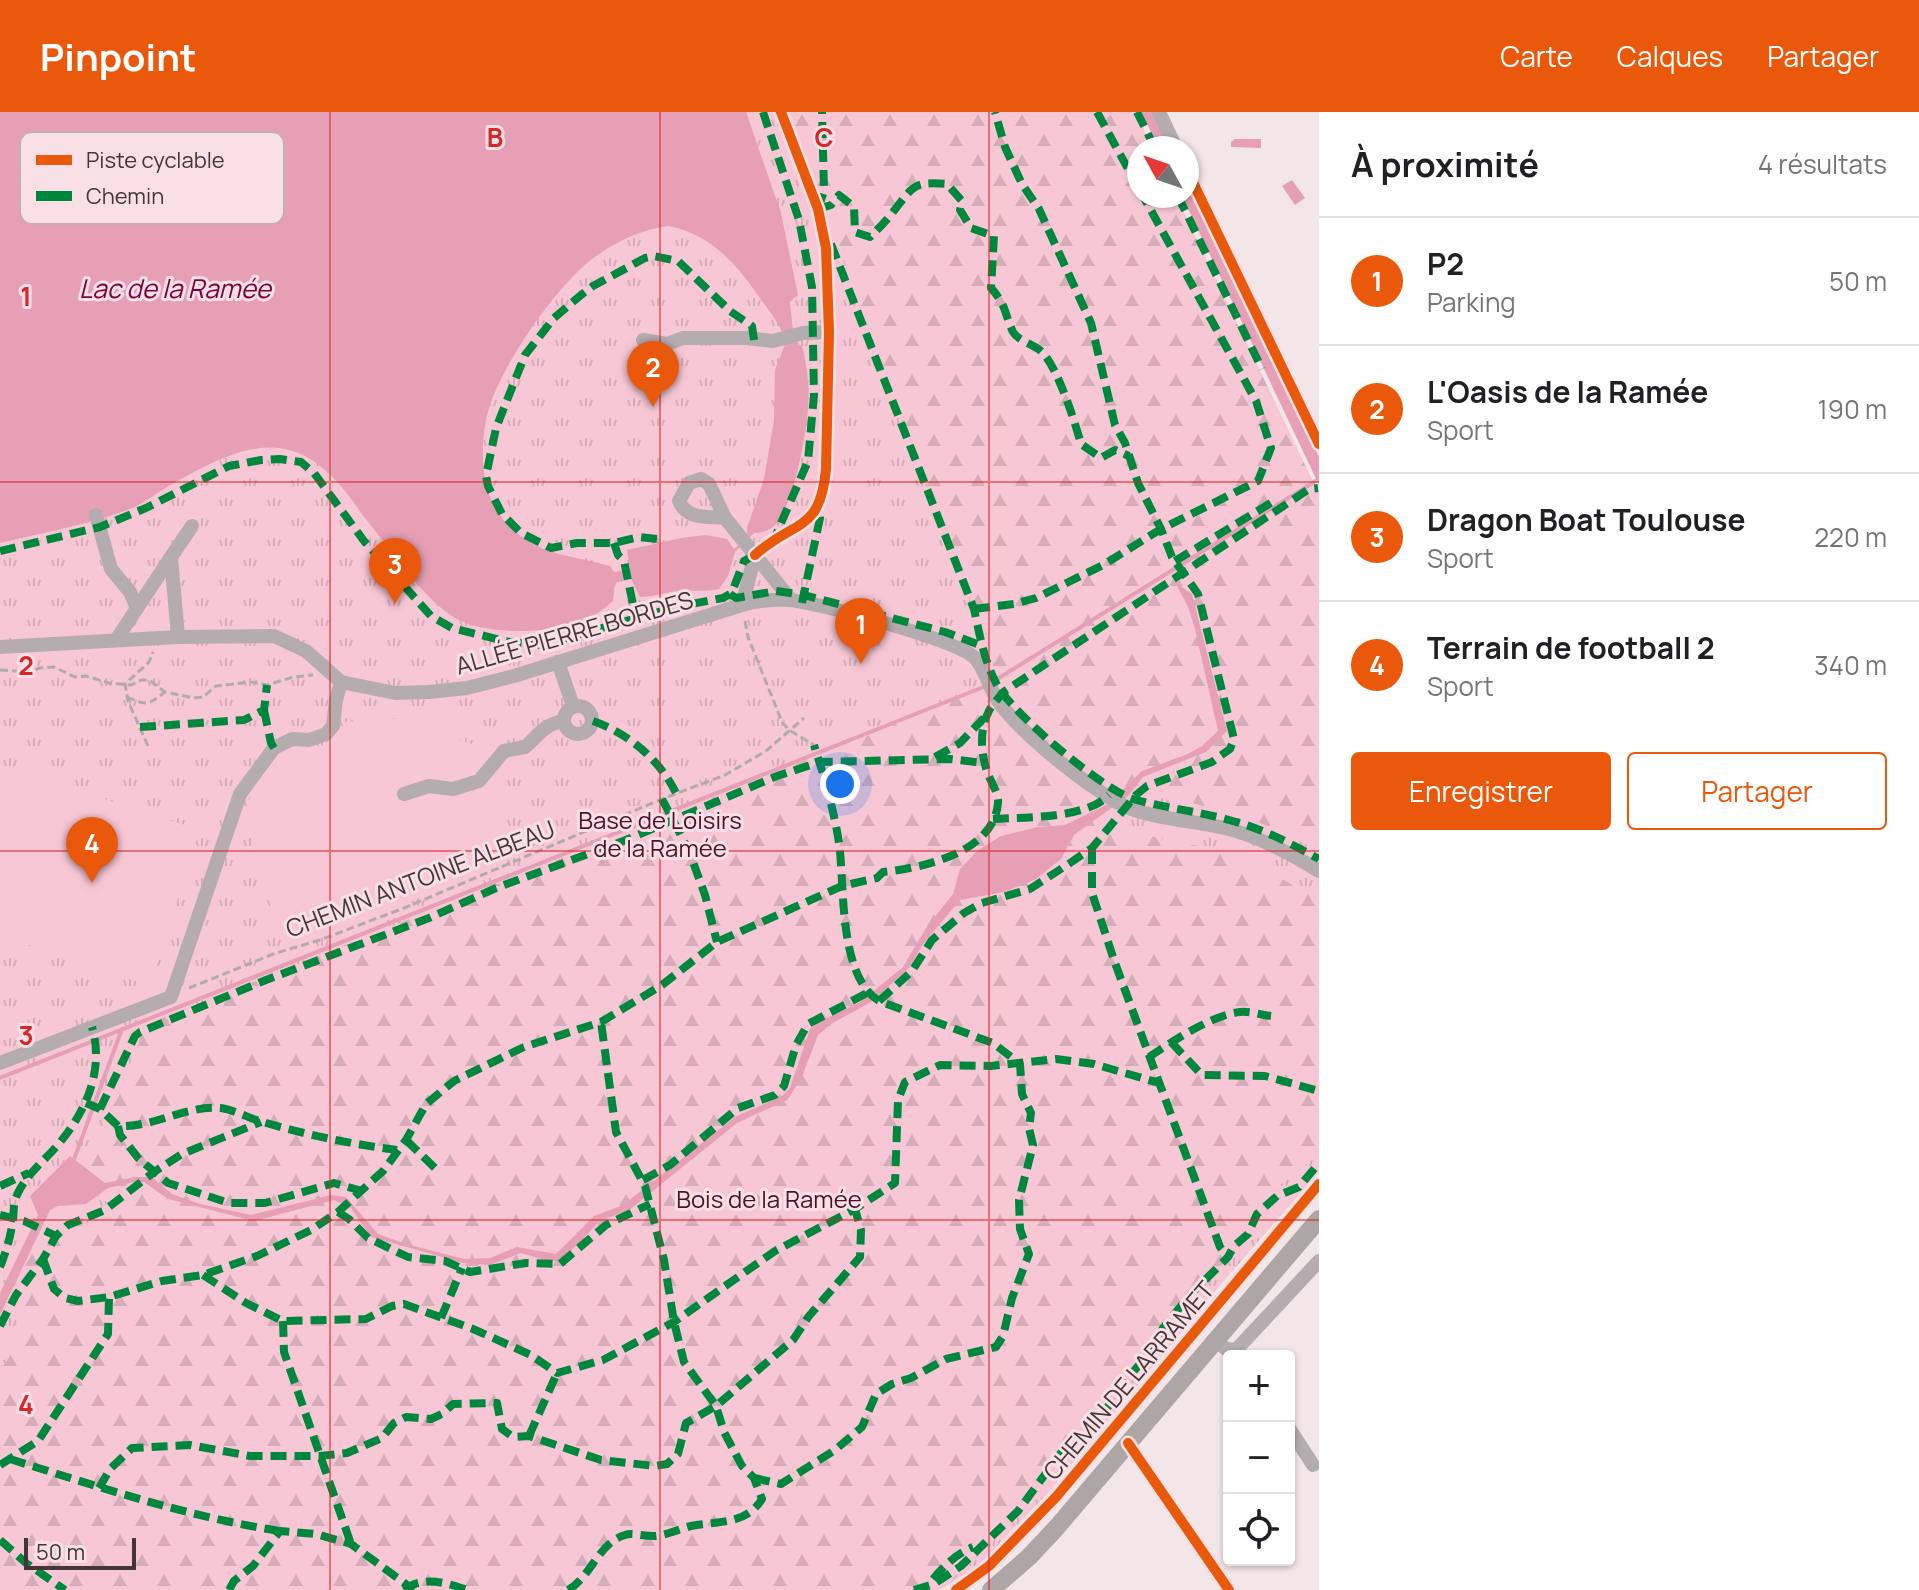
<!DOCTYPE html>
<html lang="fr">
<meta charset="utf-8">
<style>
:root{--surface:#fff;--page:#f6f6f6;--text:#202124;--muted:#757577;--line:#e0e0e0;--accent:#ea580c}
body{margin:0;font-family:Manrope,sans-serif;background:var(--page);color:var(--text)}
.controls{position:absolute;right:24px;bottom:24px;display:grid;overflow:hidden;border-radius:8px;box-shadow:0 2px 6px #0004}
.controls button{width:72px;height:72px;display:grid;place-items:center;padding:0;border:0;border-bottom:2px solid var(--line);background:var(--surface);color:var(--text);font:40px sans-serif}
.compass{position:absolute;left:1127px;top:24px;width:72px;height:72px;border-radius:50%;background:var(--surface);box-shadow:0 2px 6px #0004;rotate:310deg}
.scale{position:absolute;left:24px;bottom:20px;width:112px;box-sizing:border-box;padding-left:8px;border:4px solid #453539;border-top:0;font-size:22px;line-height:28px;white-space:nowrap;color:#453539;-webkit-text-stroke:6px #f9e0e6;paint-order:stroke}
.you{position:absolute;left:840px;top:672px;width:28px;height:28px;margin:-20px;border:6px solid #fff;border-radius:50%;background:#1a73e8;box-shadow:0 0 0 12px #1a73e833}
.badge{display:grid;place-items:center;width:52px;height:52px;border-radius:50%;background:var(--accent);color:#fff;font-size:26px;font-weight:700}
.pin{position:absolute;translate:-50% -66px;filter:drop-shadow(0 2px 4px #0008)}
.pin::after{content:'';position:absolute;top:42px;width:28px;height:24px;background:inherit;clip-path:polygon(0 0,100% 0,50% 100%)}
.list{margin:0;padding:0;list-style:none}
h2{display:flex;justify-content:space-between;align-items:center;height:104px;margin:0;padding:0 32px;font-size:34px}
h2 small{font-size:26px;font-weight:400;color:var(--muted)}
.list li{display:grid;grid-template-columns:52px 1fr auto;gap:24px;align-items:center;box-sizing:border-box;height:128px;padding:0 32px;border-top:2px solid var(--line)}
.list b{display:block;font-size:30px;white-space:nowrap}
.list p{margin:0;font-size:26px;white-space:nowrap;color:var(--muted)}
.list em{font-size:26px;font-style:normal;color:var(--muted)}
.actions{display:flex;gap:16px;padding:24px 32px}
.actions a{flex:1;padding:18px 0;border:2px solid var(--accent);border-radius:8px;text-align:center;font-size:28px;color:var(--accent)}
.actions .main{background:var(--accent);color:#fff}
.icon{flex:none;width:44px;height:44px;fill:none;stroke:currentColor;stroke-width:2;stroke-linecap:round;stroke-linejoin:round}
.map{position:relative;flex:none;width:1319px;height:1478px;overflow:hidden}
header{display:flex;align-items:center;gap:48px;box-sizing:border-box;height:112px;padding:0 40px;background:var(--accent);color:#fff}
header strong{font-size:38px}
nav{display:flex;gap:44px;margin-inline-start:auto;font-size:28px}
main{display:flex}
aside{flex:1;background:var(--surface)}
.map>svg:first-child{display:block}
.grass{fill:url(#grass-tufts)}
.forest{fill:url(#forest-firs)}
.garden{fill:#f8c7d5}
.water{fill:#e69fb4;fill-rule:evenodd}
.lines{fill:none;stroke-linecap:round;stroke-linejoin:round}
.stream{stroke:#e69fb4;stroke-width:4}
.path{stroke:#b2aaac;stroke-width:3;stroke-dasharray:8 4;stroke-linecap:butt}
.minor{stroke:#b4acae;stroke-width:14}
.major{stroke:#aea5a7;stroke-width:18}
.quiet{stroke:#00873e;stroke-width:8;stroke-dasharray:16 8;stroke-linecap:butt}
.cycleway-casing{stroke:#f9e0e6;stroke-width:15}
.cycleway{stroke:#e8590c;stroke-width:10}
.grid{fill:none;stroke:#d62828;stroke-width:2;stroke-opacity:0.55}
.labels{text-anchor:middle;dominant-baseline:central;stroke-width:6;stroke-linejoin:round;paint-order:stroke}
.street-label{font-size:24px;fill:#453539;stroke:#f9e0e6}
.park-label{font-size:24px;fill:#4c1128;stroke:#f9e0e6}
.water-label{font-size:26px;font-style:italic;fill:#7a003c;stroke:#f9e0e6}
.key{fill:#f9e0e6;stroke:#c3adb2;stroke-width:2}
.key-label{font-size:22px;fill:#453539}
.grid-label{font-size:26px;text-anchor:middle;font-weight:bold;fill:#d62828;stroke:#f9e0e6;stroke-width:6;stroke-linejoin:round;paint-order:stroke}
</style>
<header>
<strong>Pinpoint</strong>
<nav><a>Carte</a><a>Calques</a><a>Partager</a></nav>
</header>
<main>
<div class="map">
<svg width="1319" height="1478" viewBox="0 0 1319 1478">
<defs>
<pattern id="grass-tufts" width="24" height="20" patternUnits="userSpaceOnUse" patternTransform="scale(2)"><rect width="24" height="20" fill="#f8c7d5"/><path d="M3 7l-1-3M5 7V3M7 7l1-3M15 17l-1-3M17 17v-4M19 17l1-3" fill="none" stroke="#d6acb8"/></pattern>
<pattern id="forest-firs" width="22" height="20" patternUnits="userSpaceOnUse" patternTransform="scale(2)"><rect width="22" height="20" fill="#f8c7d5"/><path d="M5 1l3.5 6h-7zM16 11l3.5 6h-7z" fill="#d6acb8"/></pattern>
</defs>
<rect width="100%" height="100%" fill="#f3e6e9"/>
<path class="grass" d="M0,0H1135L1153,36H1139V84H1176L1319,382V1060L1223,1170L1050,1379L979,1453L940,1478H0Z"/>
<g class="forest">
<path d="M789,0H1135L1153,36H1139V84H1176L1319,382V738L1256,709L1164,683L1136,680L1116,670L1096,656L1034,610L1006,584Z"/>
<path d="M956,577H967L999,620L1061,676L1105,702L1125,719L1207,736L1257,753L1319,788V1037L1309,1050L1270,1081L1243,1130L1189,1188L1132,1257L1038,1385L949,1472L940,1478H0V1257C30,1225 8,1197 19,1161C23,1148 34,1134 41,1123L95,1109L107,1090L86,1076L72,1058L83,1039L106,1020L103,994L137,940L143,914L936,596Z"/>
</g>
<g class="garden">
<path d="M448,603L454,627L473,632L499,651L508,666L497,755L317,827C301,824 286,817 276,803C263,784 245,712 249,689C251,682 259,668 265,662C288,638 331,643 345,610Z"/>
<path d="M0,653L200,718L150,874L0,823Z"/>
</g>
<g class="water">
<path d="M0,0H746L781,101L798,183L790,190L794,230L802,234C807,254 810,275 808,296C806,324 794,391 776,412C771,418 762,421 754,421L735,440L728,464L719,477C705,480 693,478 679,479C666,480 654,485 640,485L631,467L615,471L613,489C607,494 600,500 593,504C562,522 494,524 461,509C435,497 418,470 397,452C396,442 367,410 359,398C299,309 249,328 167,375C155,382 143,392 130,397C92,412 41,421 0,431ZM669,114C709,122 735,150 757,182C768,198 780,211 786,230L775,258L774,308L764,367L747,416V425L734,437L727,427L706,423L681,426L627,438L630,458L614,460L610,454C567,442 533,444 502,406C478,376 479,324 491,290C507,246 555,176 592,147C615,130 641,117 669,114Z"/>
<path d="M1141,0H1153L1170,36H1159Z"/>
<path d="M1235,27H1261V36L1231,35V30Z"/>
<path d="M1292,68L1305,86L1295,93L1282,74Z"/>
<path d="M1187,71L1319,345V373L1182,84H1187Z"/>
<path d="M1175,470L1192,482L1227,619L1206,640L1143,665L1128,684L1074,723L1061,747L1036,767L1004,780L960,788L923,832L909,856L871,890L831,912L818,923L801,967L787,988L737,1011L628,1099L601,1108L561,1149H548L521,1141L490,1153L463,1151L371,1125L351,1096L334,1088L254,1109L168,1087L144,1070H135L108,1076L86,1092L58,1094L50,1098L0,1203V1181L38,1103L30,1084L70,1044L105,1071L135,1065H152L172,1082L200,1092L251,1103L331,1083L346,1085L378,1122L406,1132L464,1147L490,1146L517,1135L556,1142L594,1104L623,1093L735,1005L782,984L790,976L810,917L817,911L860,890L903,855L926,816L953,782L960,757L977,739L1001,724L1038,715L1065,713L1108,692L1142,659L1188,642L1202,634L1218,619L1195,517L1188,495Z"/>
</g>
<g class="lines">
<g class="stream">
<path d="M994,569L1319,367"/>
<path d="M0,966L986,574"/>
<path d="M73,1050L122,917"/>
</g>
<g class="path">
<path d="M745,509L748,525L782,610L789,618L814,633"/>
<path d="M0,558L28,560L40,556L54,555L75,565L86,564L109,571L131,573L141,568H149L165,580L194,586L203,585L216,574L251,570L267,573L293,565L313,563"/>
<path d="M127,585C147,594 148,593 165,580"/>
<path d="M148,634L128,589L125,572L149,550L153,540"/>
<path d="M189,876L276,841L320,828L404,796L662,687L725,663L766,639L804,606"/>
</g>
<g class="minor">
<path d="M1159,0L1176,36"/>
<path d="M1187,58L1319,332"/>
<path d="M643,228L667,232L683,226H747L773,229L803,221L829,220"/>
<path d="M96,403L111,457L130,480L137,496"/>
<path d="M725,406C707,404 687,408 679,389L689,371L701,367L709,372L725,406L755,443L742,493"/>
<path d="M755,443L791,488"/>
<path d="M171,445L192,414"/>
<path d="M116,528L171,445L178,525"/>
<path d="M0,535L178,525L274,524L306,539L341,570L395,581L429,580L467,576L514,564L742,493C757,489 774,487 790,488C819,491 957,528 975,546C986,558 989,576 998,589C1023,624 1087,674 1124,694C1146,705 1199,710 1225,716C1258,724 1290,741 1319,759"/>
<path d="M558,550L573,594"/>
<circle cx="578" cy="608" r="14"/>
<path d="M404,682L429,674L453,677L479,669L504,639L525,635C539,623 543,613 563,609"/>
<path d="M0,951L171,885L240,682L274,636L292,627L309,628L326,622L333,614L336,588L341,570"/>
<path d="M1217,1229L1226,1237L1236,1238L1319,1149"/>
<path d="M1289,1316L1313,1353"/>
<path d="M1128,1331L1229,1478"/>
</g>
<path class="major" d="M991,1478L1029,1445L1057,1415L1319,1107"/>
<g class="quiet">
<path d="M763,0L799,108L812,175L814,283L808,349L775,425"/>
<path d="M1097,0L1139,77"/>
<path d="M1137,0L1155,36"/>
<path d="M1178,84L1262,257"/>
<path d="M818,97L831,93L839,83L854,95L855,120L870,125C878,117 886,109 893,100C913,75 912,69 947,72L962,89L960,98L971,116L994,124L991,176C1007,194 1004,201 1013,220C1019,230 1035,232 1043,241C1058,257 1075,310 1081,332L1101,346L1115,338L1129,344"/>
<path d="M818,97L824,79L822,0"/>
<path d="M831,132L974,497C980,524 984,549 997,573C1013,602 1102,677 1133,687C1164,696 1197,699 1229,708C1261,716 1290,731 1319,747"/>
<path d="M657,427L639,425L614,431H577L551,436L521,421L502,402L488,374L486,364L496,316L525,243L554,206L581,183L593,174L645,146L654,144L678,149L730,199L752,214L754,228"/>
<path d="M614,431L618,443L624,449L636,507"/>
<path d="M0,439L100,415L146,396L229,354L261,348L280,347L301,350L314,361L364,429L431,504L452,516L509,530L542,533L676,495L723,486L730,482L734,475L744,449L755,443"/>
<path d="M1175,449L1274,389"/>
<path d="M730,482L736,486L776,479L804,483L945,520L980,533"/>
<path d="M802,491L820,406L819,397"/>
<path d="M974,497L1014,492L1036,486L1103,453L1161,417L1258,369L1271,336L1256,289L1143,84"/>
<path d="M264,598L271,631L274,636"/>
<path d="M593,609C628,621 660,648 676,681"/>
<path d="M140,615L244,608L264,598L267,573"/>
<path d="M935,645L960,631L984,606"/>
<path d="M662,687L689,739L705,783L717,830"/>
<path d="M993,707C1025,705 1086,707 1109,683"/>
<path d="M1092,736V781L1115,851L1220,1135L1228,1145"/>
<path d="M879,889L912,859L932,828L964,801L982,791L1030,777L1070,751L1092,736L1136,683L1147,674L1212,650L1230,637L1234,627L1198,482L1172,445L1161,417L1138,371L1125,331L1115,313L1091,211L1039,97L1022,72L1005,35L995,0"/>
<path d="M1171,930L1202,963L1265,964L1319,979"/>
<path d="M1149,945C1173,929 1212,903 1240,900C1249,899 1262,903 1271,904"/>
<path d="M86,991L100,997L118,1014C153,1016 186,993 221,996C235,998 250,1007 263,1010C307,1023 351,1032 397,1038"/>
<path d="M100,997L135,924L140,920L266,868L429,806L496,776L626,728L777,664L820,650L950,647L984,651"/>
<path d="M118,1014L120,1023L139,1047L168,1071L229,1091H265L334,1071L362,1079"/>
<path d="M406,1028L436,1057"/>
<path d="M643,1068L670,1053L738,996L775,983L784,974L796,933L808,912L867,881"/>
<path d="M0,1074L29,1061"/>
<path d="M338,1100L349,1107L368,1126L408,1145L445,1149L470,1160L526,1151L560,1152L606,1113L650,1092"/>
<path d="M0,1103L24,1109L56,1124"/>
<path d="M43,1147L54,1177L65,1186L78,1189L109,1185L162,1169L203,1163L257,1144L311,1118L338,1100L383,1059L406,1028L426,992L454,969L524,935L601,910L662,873L717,830L842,774L877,766L883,760C922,756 994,741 998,691C999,682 991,670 988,662C981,643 979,619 988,601C991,593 998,588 1002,581L1309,377L1318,376"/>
<path d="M0,1155C6,1140 11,1124 13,1107C14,1099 13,1091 17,1083C26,1063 42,1051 56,1035C85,1002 105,959 92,915"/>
<path d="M203,1163L246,1191L283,1209L366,1207L392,1194L404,1192L473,1217L531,1243L557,1261L603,1248L674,1210L775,1139L855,1097L895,1071L898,988L905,970L940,953L991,954L1056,947L1094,952L1159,971"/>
<path d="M441,1206L462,1156"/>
<path d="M283,1209L284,1240L351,1432"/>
<path d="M0,1214L16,1183L43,1147L56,1124L68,1113L105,1098L154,1060L182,1042L261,1010"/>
<path d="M529,1324L557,1261"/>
<path d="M10,1347C99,1375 188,1405 280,1419"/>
<path d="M0,1353L38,1329L108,1222L109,1185"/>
<path d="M754,1366L781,1372L835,1338L862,1315L876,1282L892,1272L911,1266L946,1247L996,1235L1003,1224L1012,1186L1029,1142L1020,1117L1019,1088L1033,1033L1029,1016L1031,1001L1022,982L1020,952L993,931L879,889C838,863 845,774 839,731C834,698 824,664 814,633"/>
<path d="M99,1376L110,1357L132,1336L190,1333L250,1344H320L347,1341L382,1326L394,1311L406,1305L431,1307L442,1302L453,1292L497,1291L502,1317L513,1325L529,1324L601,1348L655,1354L667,1352L678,1342L686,1311L716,1294L793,1228L809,1204L860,1145L861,1118L855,1097"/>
<path d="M0,1428L26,1451L65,1478"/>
<path d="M933,1467C945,1453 956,1442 973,1435"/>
<path d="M229,1478L234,1469L253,1454L280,1419L316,1422L351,1432L414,1478"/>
<path d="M404,1478C424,1463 446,1471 468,1478"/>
<path d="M568,1478C591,1465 599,1430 625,1423C633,1420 645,1425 655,1424C667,1423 679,1417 691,1414C718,1409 746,1413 762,1387L754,1366L742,1354L724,1320L716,1294L684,1250L674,1210L664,1148L645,1074L616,1020L601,910"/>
<path d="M914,1478L934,1472L961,1454L1018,1399L1072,1326L1103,1303L1120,1275L1145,1246L1163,1216L1190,1183L1228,1145L1234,1134L1248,1122L1257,1102L1277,1084L1299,1075L1319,1051"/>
</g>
<g class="cycleway-casing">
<g id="cycleway">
<path d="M1187,58L1319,332"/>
<path d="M755,443C794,407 820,422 826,357L829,220L826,136L818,97L781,0"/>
<path d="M1128,1331L1229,1478"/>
<path d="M956,1478L989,1454L1056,1385L1319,1072"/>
</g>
</g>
<use href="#cycleway" class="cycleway"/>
</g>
<path class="grid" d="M330,0V1478M660,0V1478M989,0V1478M0,370H1319M0,739H1319M0,1108H1319"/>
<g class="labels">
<g class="street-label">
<text transform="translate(574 520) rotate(-16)">ALLÉE PIERRE BORDES</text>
<text transform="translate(420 766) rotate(-21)">CHEMIN ANTOINE ALBEAU</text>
<text transform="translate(1128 1268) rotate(-50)">CHEMIN DE LARRAMET</text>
</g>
<g class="park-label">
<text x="660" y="707">Base de Loisirs<tspan x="660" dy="28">de la Ramée</tspan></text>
<text x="769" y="1086">Bois de la Ramée</text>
</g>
<g class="water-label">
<text x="175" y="176">Lac de la Ramée</text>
</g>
</g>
<rect x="20" y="20" width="264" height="92" rx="12" class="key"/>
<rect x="36" y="43" width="36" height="10" fill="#e8590c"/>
<rect x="36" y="79" width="36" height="10" fill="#00873e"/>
<g class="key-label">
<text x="86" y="56">Piste cyclable</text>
<text x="86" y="92">Chemin</text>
</g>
<g class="grid-label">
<text x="495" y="35">B</text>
<text x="824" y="35">C</text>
<text x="26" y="194">1</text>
<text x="26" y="563">2</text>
<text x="26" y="933">3</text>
<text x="26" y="1302">4</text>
</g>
</svg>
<div class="controls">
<button>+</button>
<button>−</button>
<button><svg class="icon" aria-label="locate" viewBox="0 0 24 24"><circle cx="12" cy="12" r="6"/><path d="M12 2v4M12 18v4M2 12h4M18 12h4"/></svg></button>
</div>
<svg class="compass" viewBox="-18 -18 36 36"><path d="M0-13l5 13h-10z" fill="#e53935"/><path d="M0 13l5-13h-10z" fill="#757577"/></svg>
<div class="scale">50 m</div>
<div class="you"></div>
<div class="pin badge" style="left:861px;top:552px">1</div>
<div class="pin badge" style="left:653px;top:295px">2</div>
<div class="pin badge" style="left:395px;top:492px">3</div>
<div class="pin badge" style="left:92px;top:771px">4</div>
</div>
<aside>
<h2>À proximité<small>4 résultats</small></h2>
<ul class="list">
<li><span class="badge">1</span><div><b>P2</b><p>Parking</p></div><em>50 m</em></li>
<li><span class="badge">2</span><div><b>L'Oasis de la Ramée</b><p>Sport</p></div><em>190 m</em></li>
<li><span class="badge">3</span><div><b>Dragon Boat Toulouse</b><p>Sport</p></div><em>220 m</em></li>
<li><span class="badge">4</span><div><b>Terrain de football 2</b><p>Sport</p></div><em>340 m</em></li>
</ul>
<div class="actions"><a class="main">Enregistrer</a><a>Partager</a></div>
</aside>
</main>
